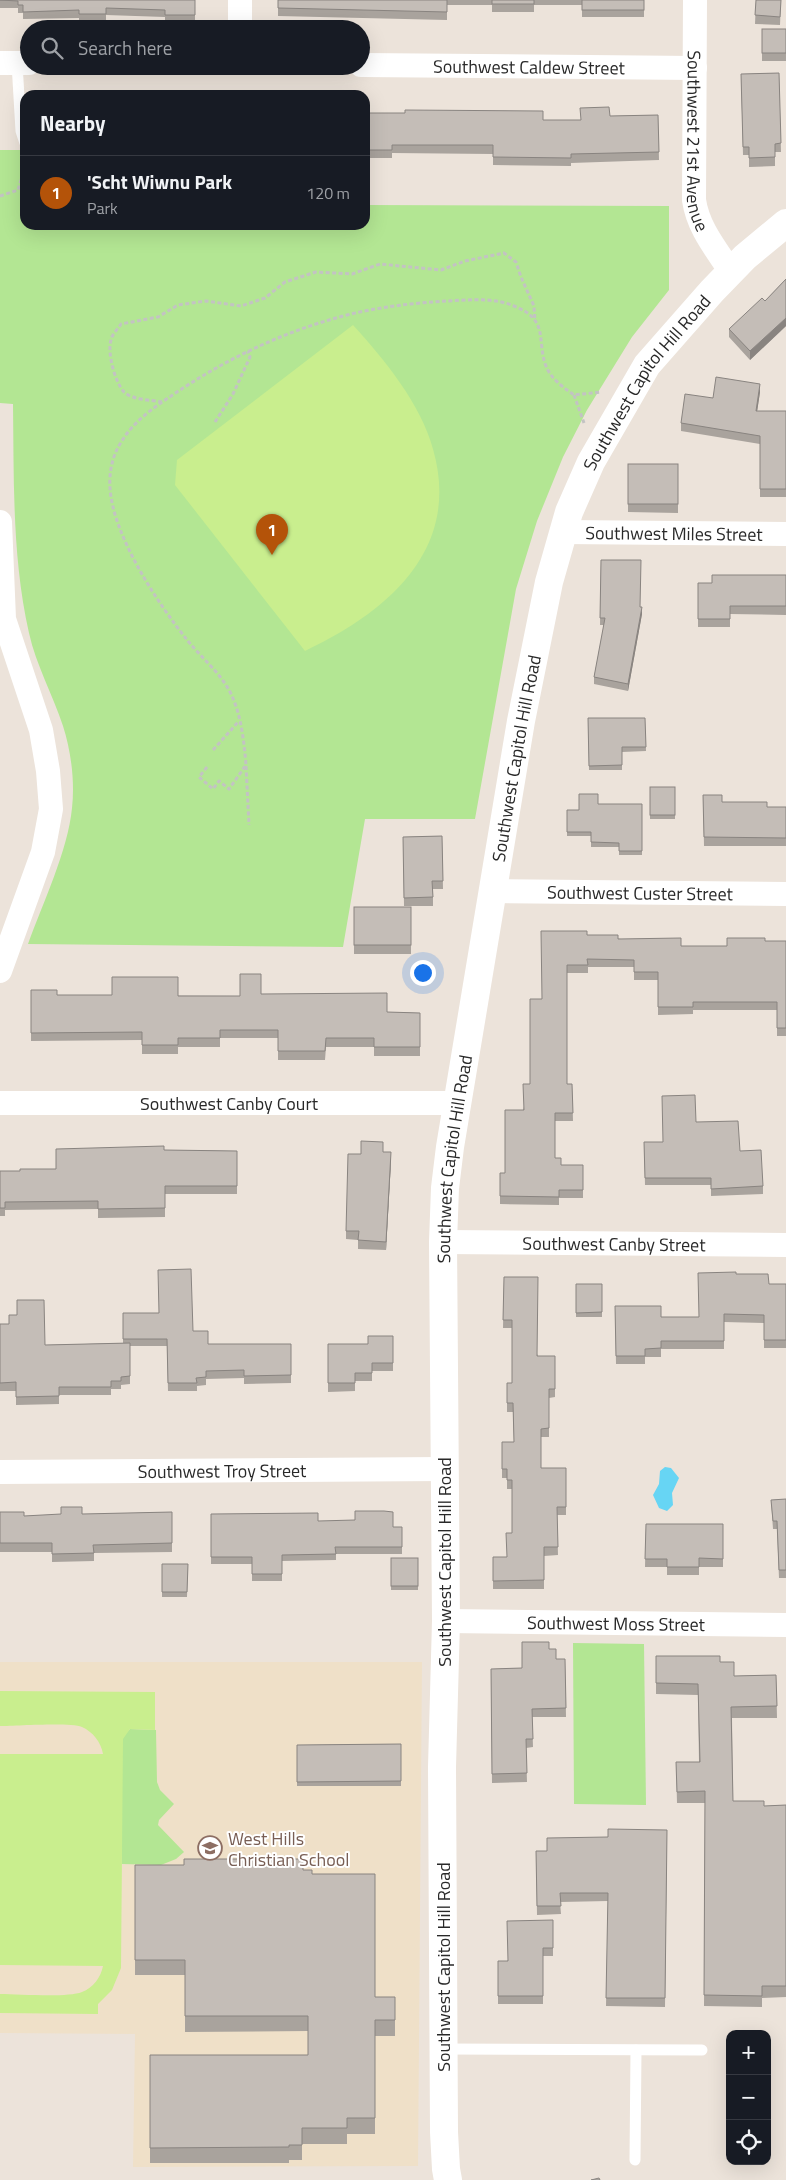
<!DOCTYPE html>
<meta charset="utf-8">
<style>
:root{--surface:#171b24;--page:#20242c;--text:#f1f3f6;--muted:#9ea1a6;--line:#363941;--accent:#b45309}
body{margin:0;font-family:"Titillium Web",sans-serif;background:var(--page);color:var(--text)}
.controls{position:absolute;right:15px;bottom:15px;display:grid;overflow:hidden;border-radius:10px;box-shadow:0 5px 20px #0002}
.controls button{width:45px;height:45px;display:grid;place-items:center;padding:0;border:0;border-bottom:1px solid var(--line);background:var(--surface);color:var(--text);font:25px sans-serif}
.you{position:absolute;left:422px;top:972px;width:18px;height:18px;margin:-12px;border:4px solid #fff;border-radius:50%;background:#1a73e8;box-shadow:0 0 0 8px #1a73e833}
.badge{display:grid;place-items:center;width:32px;height:32px;border-radius:50%;background:var(--accent);color:#fff;font-size:16px;font-weight:700}
.pin{position:absolute;translate:-50% -41px;filter:drop-shadow(0 1px 2px #0008)}
.pin::after{content:'';position:absolute;top:26px;width:18px;height:15px;background:inherit;clip-path:polygon(0 0,100% 0,50% 100%)}
.list{margin:0;padding:0;list-style:none}
h2{display:flex;justify-content:space-between;align-items:center;height:65px;margin:0;padding:0 20px;font-size:21px}
h2 small{font-size:16px;font-weight:400;color:var(--muted)}
.list li{display:grid;grid-template-columns:32px 1fr auto;gap:15px;align-items:center;box-sizing:border-box;height:75px;padding:0 20px;border-top:1px solid var(--line)}
.list b{display:block;font-size:19px;white-space:nowrap}
.list p{margin:0;font-size:16px;white-space:nowrap;color:var(--muted)}
.list em{font-size:16px;font-style:normal;color:var(--muted)}
.icon{flex:none;width:28px;height:28px;fill:none;stroke:currentColor;stroke-width:2;stroke-linecap:round;stroke-linejoin:round}
.map{position:relative;flex:none;width:786px;height:2180px;overflow:hidden}
.search{position:absolute;background:var(--surface);box-shadow:0 5px 20px #0002;left:20px;top:20px;width:350px;height:55px;display:flex;align-items:center;gap:12px;box-sizing:border-box;padding:0 18px;border-radius:28px;color:var(--muted);font-size:19px}
.panel{position:absolute;background:var(--surface);box-shadow:0 5px 20px #0002;left:20px;top:90px;width:350px;height:140px;border-radius:15px}
.map>svg:first-child{display:block}
.education{fill:#efe0c8}
.green{fill:#b3e693}
.pitch{fill:#c9ee8e}
.water{fill:#67d5f4}
.lines{fill:none;stroke-linecap:round;stroke-linejoin:round}
.path{stroke:#c3c3c3;stroke-width:3;stroke-dasharray:4 2.5;stroke-linecap:butt}
.service{stroke:#fff;stroke-width:11}
.minor{stroke:#fff;stroke-width:24}
.tertiary{stroke:#fff;stroke-width:28}
.wall{fill:#a9a39d}
.shaded-wall{fill:#898480}
.building{fill:#c4bdb7;stroke:#898480}
.labels{text-anchor:middle;dominant-baseline:central;stroke-width:4;stroke-linejoin:round;paint-order:stroke}
.street-label{font-size:18px;fill:#292929;stroke:#fff}
.education-label{font-size:18px;fill:#785e54;stroke:#fff;text-anchor:start}
</style>
<div class="map">
<svg width="786" height="2180" viewBox="0 0 786 2180">
<rect width="100%" height="100%" fill="#ece3da"/>
<path class="education" d="M0,1662H422L418,2166L133,2167L135,2034L0,2033Z"/>
<g class="green">
<path d="M0,150H25V225H365V205L669,206V290L632,337L587,410L563,457L537,521L516,589L475,819H365L343,947L28,944C43,903 68,850 72,808C75,781 71,751 63,726C53,695 36,665 29,633C12,558 14,480 13,404L0,403Z"/>
<path d="M573,1643L644,1644L646,1805L574,1804Z"/>
<path d="M130,1729L156,1730L157,1782L160,1790L174,1804L159,1820L158,1825L184,1852L176,1859L161,1865L122,1864V1742L124,1735Z"/>
</g>
<g class="pitch">
<path d="M353,325C384,359 421,404 433,449C462,550 387,612 305,651L175,485L177,460Z"/>
<path d="M0,1691L155,1692V1730L130,1729L123,1739L121,1968L112,1990L98,2004V2014L0,2013V1994C19,1994 67,1998 82,1992C93,1988 101,1977 103,1966L0,1965V1754H103C101,1742 93,1732 82,1727C70,1722 16,1726 0,1726Z"/>
</g>
<path class="water" d="M665,1467L671,1468L679,1478L672,1493L673,1505L667,1511L659,1508L653,1495L659,1484L660,1471Z"/>
<g class="lines">
<g class="path">
<path d="M0,196L18,190L25,167"/>
<path d="M574,395L584,423"/>
<path d="M162,402C151,400 133,400 124,392C115,382 107,353 111,340C112,334 118,329 121,324L158,317L178,305L206,301L241,306L265,298L285,282L316,272L352,274L380,264L441,270L465,261L504,253L516,262L521,277L534,306L535,321"/>
<path d="M215,422L233,394L250,357L248,351"/>
<path d="M213,750L239,721"/>
<path d="M246,766L249,825"/>
<path d="M207,767L199,777L213,789L219,781L229,789L246,765C244,741 241,712 229,690C219,672 201,657 188,641C158,604 113,536 110,488C109,473 112,457 120,444C133,421 156,406 177,392C230,357 285,331 347,315C379,307 413,303 446,301C468,300 493,297 514,306C550,320 536,340 546,366C551,379 563,387 574,395L601,392"/>
</g>
<g class="service">
<path d="M17,63L21,131L25,143"/>
<path d="M443,2049L702,2050"/>
<path d="M635,2160L636,2050"/>
</g>
<g class="minor">
<path d="M240,0V29"/>
<path id="s1" d="M695,0L694,200C698,228 716,249 731,272"/>
<path d="M0,63H29"/>
<path id="s2" d="M361,65L695,68"/>
<path d="M0,522L4,619L41,730L48,771L51,809L43,852L0,971"/>
<path id="s3" d="M563,532L786,534"/>
<path id="s4" d="M494,891L786,894"/>
<path id="s5" d="M0,1103H456"/>
<path id="s6" d="M443,1242L786,1245"/>
<path id="s7" d="M0,1472L444,1469"/>
<path id="s8" d="M446,1621L786,1625"/>
</g>
<path class="tertiary" id="s9" d="M448,2180L446,2169L444,2132L442,1767L446,1621L443,1242L445,1188L450,1147L521,721L549,582L569,512L591,462L647,365L712,291L745,257L786,223"/>
</g>
<g class="wall">
<path d="M0,0H195V23L165,22V17L106,15V22H79V18L23,19V13H18V8H0Z"/>
<path d="M278,0H644V17H582V5H534V12H492V5H447V20L278,16Z"/>
<path d="M756,0H781L780,25L755,24Z"/>
<rect x="762" y="29" width="24" height="32"/>
<path d="M779,73L781,152H775V166L749,167V155H743L741,74Z"/>
<path d="M365,108L366,113H405L543,120H580L610,116L658,115L659,160L571,163V166L493,165V154L392,153V158H365Z"/>
<path d="M786,279V326L750,360L729,337V329L765,301Z"/>
<path d="M760,392L757,411H786V497H760V444L681,431V423L713,398Z"/>
<path d="M628,464H678V513L628,512Z"/>
<path d="M601,560L640,607L642,614L628,691L594,684V677L604,625H600Z"/>
<path d="M786,575V615L730,614V627H698V583H712Z"/>
<path d="M588,718H645L646,751L622,752V770H589Z"/>
<rect x="650" y="787" width="25" height="32"/>
<path d="M703,795L722,802L767,807H786V846H704Z"/>
<path d="M598,804H642V855H619V847H591V836H567V810H579Z"/>
<path d="M442,836L443,889H433V906H404L403,837Z"/>
<rect x="354" y="907" width="57" height="47"/>
<path d="M587,935L681,946H727L765,941H786V1036H777V1010H693V1014L658,1015V980H634V967H588V973H567V1084H572L573,1121H555V1158L561,1165H583V1198H559V1205L500,1204V1173H505L523,1110L530,1084L542,999Z"/>
<path d="M31,990L57,995L240,996L261,994L387,1012L420,1013V1056H374V1047H326L325,1060H278V1038H220V1047H178V1054H142V1040L31,1041Z"/>
<path d="M696,1122L740,1151L763,1186V1194L711,1196V1185H645L644,1142H663Z"/>
<path d="M164,1150L237,1151V1194H165V1217L98,1218V1209L5,1210V1216H0V1171H20L56,1169Z"/>
<path d="M383,1152L391,1161L386,1250L358,1249V1240L346,1239V1231L361,1154Z"/>
<path d="M736,1274L769,1284H786V1348H764V1323L724,1322V1349H661V1357H645V1364H616L615,1306L661,1317H699Z"/>
<path d="M504,1277L538,1356H555V1397L549,1398V1437H541V1468H566V1515H557L558,1555L544,1556V1589H493V1557H507L512,1533V1489H507V1478H502V1442H514L513,1412H507V1383H512V1328H503Z"/>
<rect x="576" y="1284" width="26" height="33"/>
<path d="M123,1313L193,1331L208,1344H291V1383L244,1384V1378L206,1379V1385L197,1386V1391H168L167,1346H130V1384L121,1385V1389H111V1395H59V1404L16,1405V1391H0V1324L45,1345L123,1343Z"/>
<path d="M393,1336V1371H372V1381H355V1391L328,1392V1344H368Z"/>
<path d="M786,1499V1578H779L777,1529H773L771,1500Z"/>
<path d="M0,1512L24,1516L172,1512V1552L94,1553V1561L52,1562V1552H0Z"/>
<path d="M211,1514L318,1521L393,1527H402V1554H336V1560L282,1561V1581H252V1564H211Z"/>
<path d="M646,1524H723V1567H699V1575H667V1567H645Z"/>
<rect x="391" y="1558" width="27" height="32"/>
<path d="M162,1564H188L187,1597H162Z"/>
<path d="M549,1649L556,1659H565L566,1717H532L533,1747L526,1748L527,1782L492,1783L491,1669L522,1668Z"/>
<path d="M656,1656L720,1662L734,1676L776,1675L777,1718H732L733,1801L764,1806L786,1805V1997L762,1998V2007L704,2006L705,1803H677L676,1762H699L698,1695L656,1694Z"/>
<path d="M401,1744V1786H297V1745Z"/>
<path d="M667,1830L665,2007L606,2006L608,1901L560,1902L561,1914L537,1915L536,1851H547L608,1837Z"/>
<path d="M135,1865L303,1870L312,1874L375,1997H395V2036H375V2134H347V2144H302V2160H289V2163H150V2055H308V2031L185,2032V1975H135Z"/>
<path d="M553,1920V1956H543V2004H498V1961H507Z"/>
</g>
<g class="shaded-wall">
<path d="M786,318V326L750,360V351Z"/>
<path d="M760,384V392L756,419V411Z"/>
<path d="M642,607V614L628,691V684Z"/>
<path d="M391,1152V1161L386,1250V1242Z"/>
</g>
<g class="building">
<path d="M0,0H195V15H165V10L106,8V14H79V10L23,12V5H18V1Z"/>
<path d="M278,0H447V12L278,8Z"/>
<rect x="492" y="0" width="42" height="4"/>
<rect x="582" y="0" width="62" height="10"/>
<path d="M756,0H781L780,17L755,15Z"/>
<rect x="762" y="29" width="24" height="24"/>
<path d="M779,73L781,143L775,144V157L749,158V147H743L741,74Z"/>
<path d="M609,107L610,116L658,115L659,152L571,154V158L493,157V145H392V150H365V108H366V113H405V110L543,111V120H581L580,108Z"/>
<path d="M786,279V318L750,351L729,329L762,298L765,301Z"/>
<path d="M716,377L760,384L756,411H786V489H760V436L681,423L685,394L713,398Z"/>
<rect x="628" y="464" width="50" height="40"/>
<path d="M601,560H641L640,607H642L628,684L594,677L605,618H600Z"/>
<path d="M712,575H786V606H730V619H698V583H712Z"/>
<path d="M588,718H645L646,747H622V765L589,766Z"/>
<rect x="650" y="787" width="25" height="28"/>
<path d="M579,794H598V804H642V851H619V843L591,842V832H567V810H579Z"/>
<path d="M703,795H722V802H767V807H786V838L704,837Z"/>
<path d="M442,836L443,881H432L433,897L404,898L403,837Z"/>
<rect x="354" y="907" width="57" height="38"/>
<path d="M541,931H587V935H618V939L681,938V946H727V938H765V941H786V1028H777V1002H693V1007H658V972H634V960L587,959L588,965H567V1084H572L573,1113H555V1158H561V1165H583V1190H559V1197L500,1196V1173H505V1110H524L523,1084H530V999H542Z"/>
<path d="M240,974H261V994L387,993V1012L420,1013V1047H374V1038H326L325,1051H278V1030H220V1038H178V1045H142V1032L31,1033V990H57V995H112V977H178V996H240Z"/>
<path d="M695,1095L696,1122L738,1121L740,1151L761,1150L763,1186L711,1189V1178H645L644,1142H663L662,1096Z"/>
<path d="M361,1141L383,1142V1152H391L386,1242L358,1240L359,1231H346L348,1154H361Z"/>
<path d="M164,1146V1150L237,1151V1186H165V1208L98,1209V1201L5,1202V1208H0V1171H20V1169H56V1149Z"/>
<path d="M191,1269L193,1331H208V1344H291V1375L244,1376V1370L206,1371V1377L196,1378L197,1383H168L167,1339H123V1313H159L158,1270Z"/>
<path d="M736,1272V1274H768L769,1284H786V1340H764V1315L724,1314V1341H661V1348L645,1349V1356H616L615,1306H661V1317H699L698,1273Z"/>
<path d="M504,1277H538L537,1356H555V1389H549V1428L541,1429V1468H566V1507H557L558,1547H544V1580L493,1581V1557H507L506,1533H512V1480H507V1469H502V1442H514L513,1403H507V1383H512V1320H503Z"/>
<path d="M576,1284H602V1312L576,1313Z"/>
<path d="M17,1300H44L45,1345L130,1343V1376L121,1377V1381H111V1387H59V1396L16,1397V1382L0,1383V1324H9V1315H17Z"/>
<path d="M368,1336H393V1363H372V1373H355V1383H328V1344H368Z"/>
<path d="M786,1499V1570H779L777,1521H773L771,1500Z"/>
<path d="M61,1507H82V1514L172,1512V1543L93,1545L94,1553L52,1554V1543H0V1512H24V1516L61,1514Z"/>
<path d="M355,1511H384L393,1512V1527H402V1547H335L336,1554L282,1555V1574H252V1557H211V1514L318,1513V1521L355,1520Z"/>
<path d="M646,1524H723V1559L699,1558V1567H667V1559H645Z"/>
<rect x="391" y="1558" width="27" height="28"/>
<path d="M162,1564H188L187,1592H162Z"/>
<path d="M522,1642H549V1649H556V1659H565L566,1708L532,1709L533,1739H526L527,1773L492,1774L491,1669L522,1668Z"/>
<path d="M656,1656H720V1662H734V1676L776,1675L777,1706L731,1707L733,1801H764V1806L786,1805V1986H762V1996L704,1995L705,1791L677,1792L676,1762H700L698,1684L656,1683Z"/>
<path d="M401,1744V1781L297,1782V1745Z"/>
<path d="M608,1829L667,1830L665,1998H606L608,1893H560L561,1906H537L536,1851H547V1838L608,1837Z"/>
<path d="M184,1859H303V1870H312V1874H375V1997H395V2020H375V2118H347V2128H302V2145H289V2147L150,2148V2055H308V2016H185V1960H135V1865H184Z"/>
<path d="M553,1920V1948H543V1996H498V1961H508L507,1921Z"/>
<path d="M599,2178L600,2180H591Z"/>
</g>
<defs>
<g id="school-ring" transform="scale(1.25)"><circle r="9.5" fill="#fff" stroke="#8d6e63" stroke-width="1.5"/><path d="M0-5L7-2L0 1L-7-2ZM-4 1L0 2.5L4 1V4Q0 6-4 4Z" fill="#8d6e63"/></g>
</defs>
<g fill-rule="evenodd">
<use href="#school-ring" x="210" y="1848"/>
</g>
<g class="labels">
<g class="street-label">
<text stroke="none"><textPath href="#s2" startOffset="168">Southwest Caldew Street</textPath></text>
<text stroke="none"><textPath href="#s1" startOffset="141">Southwest 21st Avenue</textPath></text>
<text stroke="none"><textPath href="#s9" startOffset="1832">Southwest Capitol Hill Road</textPath></text>
<text stroke="none"><textPath href="#s3" startOffset="111">Southwest Miles Street</textPath></text>
<text stroke="none"><textPath href="#s9" startOffset="1428">Southwest Capitol Hill Road</textPath></text>
<text stroke="none"><textPath href="#s4" startOffset="146">Southwest Custer Street</textPath></text>
<text stroke="none"><textPath href="#s5" startOffset="229">Southwest Canby Court</textPath></text>
<text stroke="none"><textPath href="#s9" startOffset="1022">Southwest Capitol Hill Road</textPath></text>
<text stroke="none"><textPath href="#s6" startOffset="171">Southwest Canby Street</textPath></text>
<text stroke="none"><textPath href="#s7" startOffset="222">Southwest Troy Street</textPath></text>
<text transform="translate(444 1562) rotate(-90)">Southwest Capitol Hill Road</text>
<text stroke="none"><textPath href="#s8" startOffset="170">Southwest Moss Street</textPath></text>
<text transform="translate(443 1967) rotate(-90)">Southwest Capitol Hill Road</text>
</g>
<g class="education-label">
<text x="228" y="1838">West Hills<tspan x="228" dy="21">Christian School</tspan></text>
</g>
</g>
</svg>
<div class="controls">
<button>+</button>
<button>−</button>
<button><svg class="icon" aria-label="locate" viewBox="0 0 24 24"><circle cx="12" cy="12" r="6"/><path d="M12 2v4M12 18v4M2 12h4M18 12h4"/></svg></button>
</div>
<div class="you"></div>
<div class="pin badge" style="left:272px;top:555px">1</div>
<div class="search"><svg class="icon" aria-label="search" viewBox="0 0 24 24"><circle cx="10" cy="10" r="6"/><path d="M15 15l6 6"/></svg>Search here</div>
<section class="panel">
<h2>Nearby<small></small></h2>
<ul class="list">
<li><span class="badge">1</span><div><b>'Scht Wiwnu Park</b><p>Park</p></div><em>120 m</em></li>
</ul>
</section>
</div>
